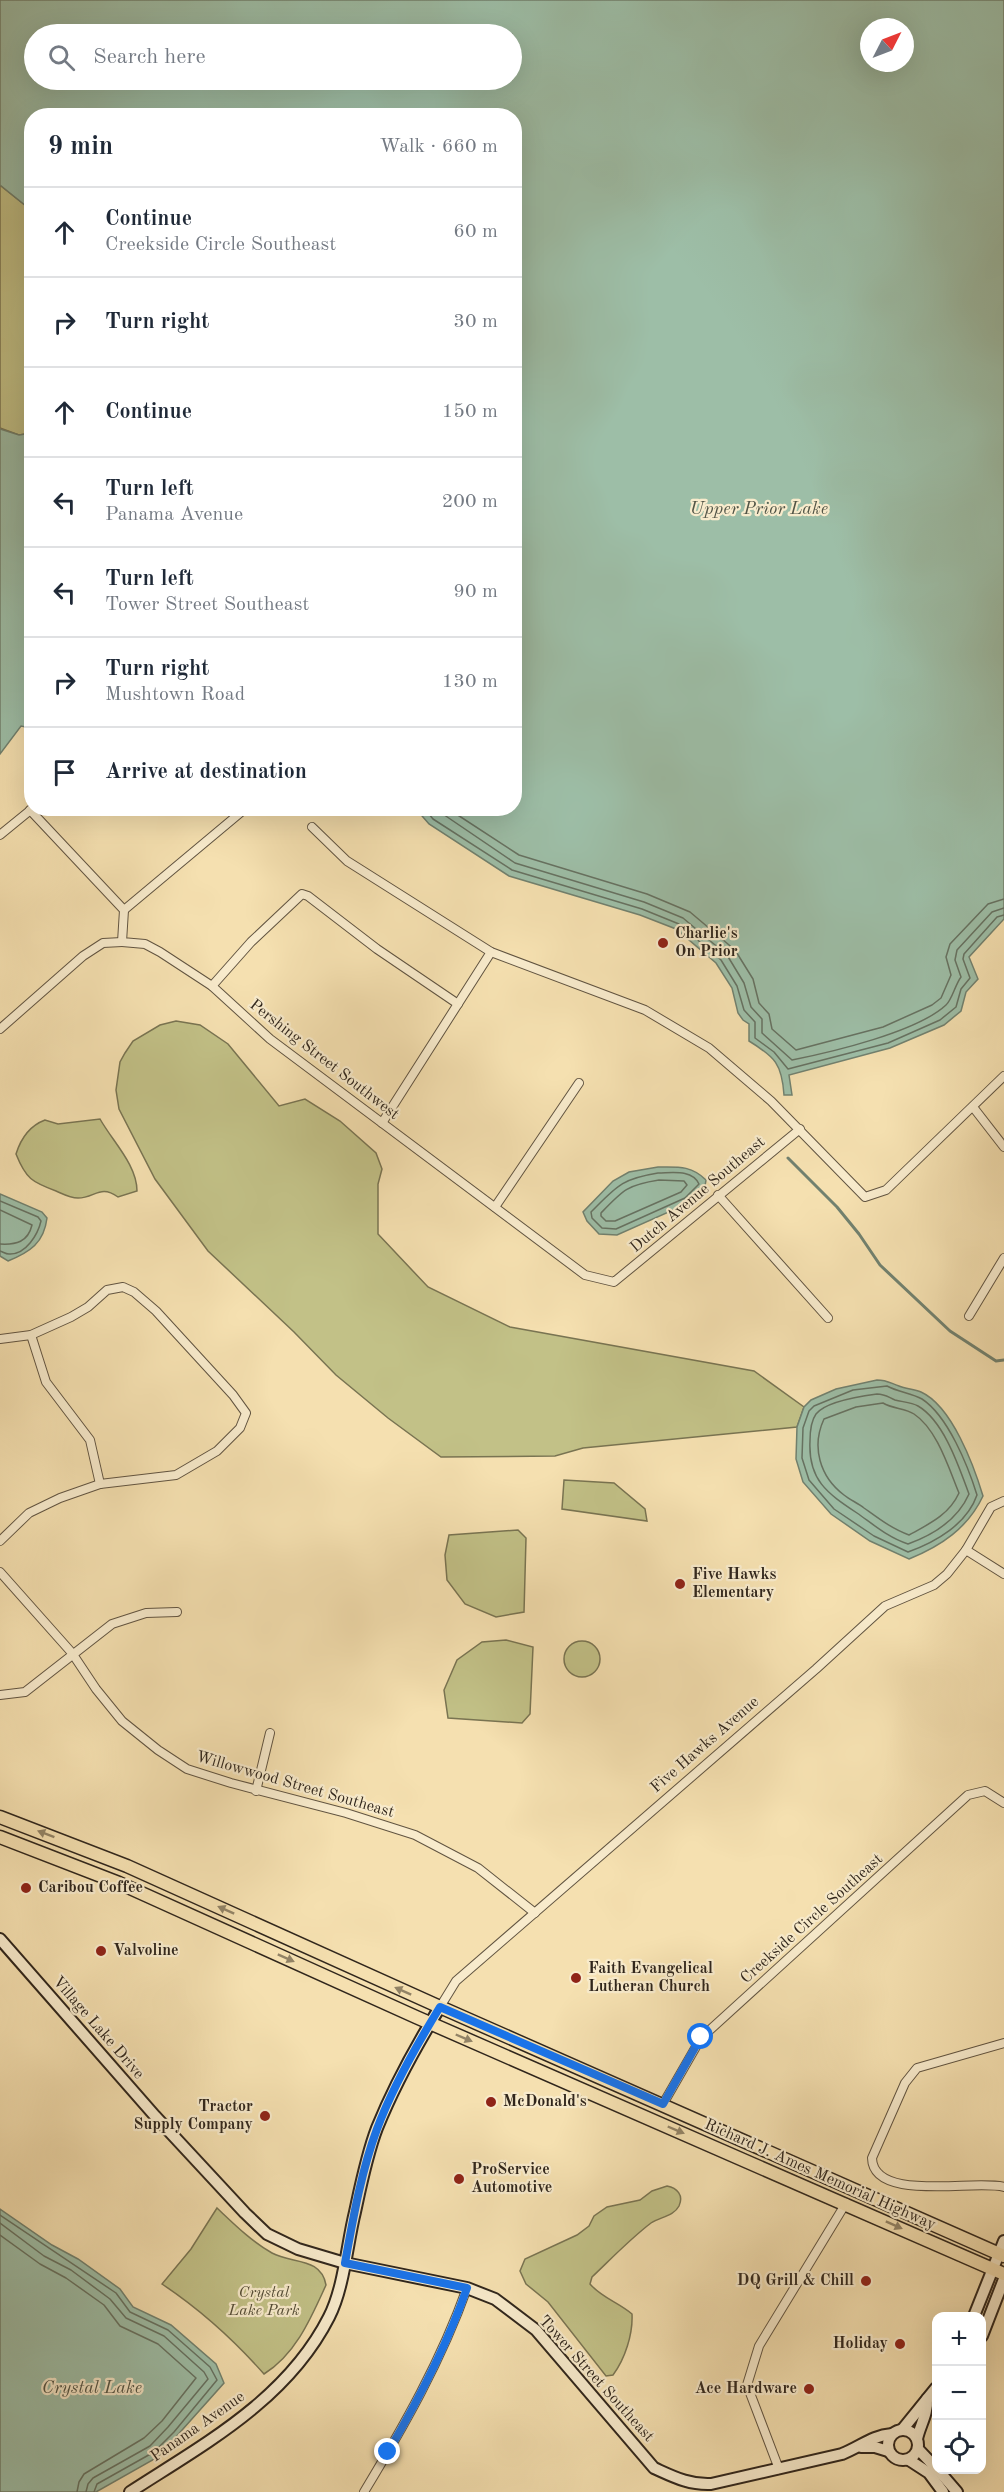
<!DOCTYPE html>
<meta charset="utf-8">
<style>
:root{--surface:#fff;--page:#f2f2f3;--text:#1f2937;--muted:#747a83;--line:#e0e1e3}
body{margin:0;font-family:"Old Standard TT",serif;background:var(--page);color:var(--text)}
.controls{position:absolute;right:18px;bottom:18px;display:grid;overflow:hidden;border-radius:12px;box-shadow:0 6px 24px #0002}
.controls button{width:54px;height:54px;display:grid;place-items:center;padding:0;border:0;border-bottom:2px solid var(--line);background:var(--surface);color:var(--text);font:30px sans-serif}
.compass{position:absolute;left:860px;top:18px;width:54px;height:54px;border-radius:50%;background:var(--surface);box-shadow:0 6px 24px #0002;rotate:48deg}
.stop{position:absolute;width:18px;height:18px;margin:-14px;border:4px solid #1a73e8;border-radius:50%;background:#fff}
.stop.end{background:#1a73e8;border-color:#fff;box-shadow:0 2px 6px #0008}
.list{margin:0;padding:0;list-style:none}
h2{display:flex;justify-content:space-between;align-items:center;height:78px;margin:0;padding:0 24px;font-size:26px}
h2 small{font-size:20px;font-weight:400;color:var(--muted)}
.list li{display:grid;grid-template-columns:39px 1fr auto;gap:18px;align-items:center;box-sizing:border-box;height:90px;padding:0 24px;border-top:2px solid var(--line)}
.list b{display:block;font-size:22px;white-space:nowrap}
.list p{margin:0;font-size:20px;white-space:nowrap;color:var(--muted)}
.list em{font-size:20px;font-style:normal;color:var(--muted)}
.icon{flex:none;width:33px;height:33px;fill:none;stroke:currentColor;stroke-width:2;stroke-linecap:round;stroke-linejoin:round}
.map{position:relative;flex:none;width:1004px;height:2492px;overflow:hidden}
.search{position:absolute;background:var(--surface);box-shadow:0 6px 24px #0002;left:24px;top:24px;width:498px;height:66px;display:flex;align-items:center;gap:15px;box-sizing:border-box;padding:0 21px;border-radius:33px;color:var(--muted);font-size:22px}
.panel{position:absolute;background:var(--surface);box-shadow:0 6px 24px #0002;left:24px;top:108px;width:498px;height:708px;border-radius:24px}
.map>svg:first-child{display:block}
.green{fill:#c2c187;stroke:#797452;stroke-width:1.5}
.water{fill:#9dbea7;stroke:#71816f;stroke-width:1.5;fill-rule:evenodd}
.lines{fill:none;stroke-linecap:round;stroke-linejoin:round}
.shore{stroke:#667262;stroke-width:1.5}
.stream{stroke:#71816f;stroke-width:3}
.street-casing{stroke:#615441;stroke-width:10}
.secondary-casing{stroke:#30261c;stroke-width:14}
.primary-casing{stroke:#30261c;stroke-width:15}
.street{stroke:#f8ebcc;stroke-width:8}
.secondary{stroke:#f8ebcc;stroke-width:10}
.primary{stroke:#f5e0b0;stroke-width:12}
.oneway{fill:#928366}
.route{stroke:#1a73e8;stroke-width:8}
.poi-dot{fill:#8f2418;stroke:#f8ebcc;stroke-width:2}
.labels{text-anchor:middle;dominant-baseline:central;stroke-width:4.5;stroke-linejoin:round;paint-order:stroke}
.poi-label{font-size:16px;font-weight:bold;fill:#30261c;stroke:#f8ebcc;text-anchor:start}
.street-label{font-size:16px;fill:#30261c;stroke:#f8ebcc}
.park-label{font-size:16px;font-style:italic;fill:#544d37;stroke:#f8ebcc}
.water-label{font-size:18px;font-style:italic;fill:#515446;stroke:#f8ebcc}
</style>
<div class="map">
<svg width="1004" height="2492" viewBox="0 0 1004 2492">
<rect width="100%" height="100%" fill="#f5e0b0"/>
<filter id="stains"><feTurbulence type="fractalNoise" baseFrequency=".00333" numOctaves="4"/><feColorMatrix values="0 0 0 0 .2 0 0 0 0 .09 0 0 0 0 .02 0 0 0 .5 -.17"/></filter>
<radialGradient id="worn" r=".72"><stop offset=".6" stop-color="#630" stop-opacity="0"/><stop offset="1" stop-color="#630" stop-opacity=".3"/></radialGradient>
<g class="green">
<path d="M0,185L31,210V433L19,435L0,428Z"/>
<path d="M176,1021L200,1025L228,1044L279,1106L305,1099L340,1121L376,1153L382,1169L378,1184V1234L428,1287L510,1327L754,1371L804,1407L797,1427L583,1448L555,1456L441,1457L388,1418L336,1375L294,1332L208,1251L155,1179L119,1109L116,1090L120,1062L125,1053L133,1041L160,1025Z"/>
<path d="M100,1119C113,1142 137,1165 137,1191L118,1197C100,1184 95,1198 78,1198C70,1198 63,1194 56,1191C32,1182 26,1179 16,1154C21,1138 29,1126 45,1120L58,1124Z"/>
<path d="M564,1480L614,1483L645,1509L647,1521L562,1509Z"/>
<path d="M518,1530L526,1538L524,1612L496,1617L465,1604L447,1580L445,1555L449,1535Z"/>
<path d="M506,1640L533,1647L530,1714L522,1723L448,1718L444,1690L457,1660L482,1642Z"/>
<circle cx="582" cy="1659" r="18"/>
<path d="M667,2186C677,2188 684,2195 679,2206C674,2216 660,2217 651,2223C630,2239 611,2259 592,2277L590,2284C602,2298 618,2302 632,2314C633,2334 625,2359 613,2375L606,2376L548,2302L526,2284L520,2271L525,2259L577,2235L589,2226L594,2216L607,2207L640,2200L652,2191Z"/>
<path d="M217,2208C234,2224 251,2241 272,2253C292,2264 321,2257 326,2285C311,2318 296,2354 264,2374C233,2339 201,2310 162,2284L191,2249Z"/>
</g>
<g class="water">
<path d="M0,0H1004V919L969,957L978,979L966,992L961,1011L944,1025L890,1048L789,1075L792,1095H784C782,1064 775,1057 749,1041V1024L743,1020L738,1013L732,988L716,963L676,929L640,915L509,876L429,824L416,809L514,808V116H32L31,210L0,185ZM869,27H905V63H869ZM512,34V80H34V34Z"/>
<path d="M0,429L19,435L32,433L31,728L21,726L0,754Z"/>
<path d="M658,1167C677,1167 691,1165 706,1180L705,1186L689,1203L617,1235L599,1234L587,1221L583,1212L613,1181L629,1172Z"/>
<path d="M0,1194L42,1212L47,1218C44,1243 30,1252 8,1261L0,1256Z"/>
<path d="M877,1380C887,1380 890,1383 899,1386C906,1389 914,1389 921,1392C952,1406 974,1466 983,1496C968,1528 941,1546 909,1559L870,1541L831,1514L803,1482L796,1459L797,1427L804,1407L811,1400L836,1389Z"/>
<path d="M0,2209L52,2245L78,2259L120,2289L133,2307L171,2325L216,2364L224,2383L158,2457L96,2492H0Z"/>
</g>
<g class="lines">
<g class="shore">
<path d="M424,808L433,819L512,870L642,909L679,924L721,960L737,986L744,1010L755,1022V1038L774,1052L788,1069L888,1043L940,1020L956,1007L961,989L970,978L963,959L964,954L997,917L1004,915"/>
<path d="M434,808L515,863L644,902L683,918L727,955L744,983L751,1007L762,1019V1033L792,1060C832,1052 917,1032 946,1005C952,1000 955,985 961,977L955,960L957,950L992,912L1004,908"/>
<path d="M447,808L519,855L647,894L690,912L735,950L753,979L759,1003L769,1014L772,1029L796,1050L883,1027L932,1005L941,998L951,975L946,957L950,944L988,904L1004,899"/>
<path d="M658,1173C672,1173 692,1169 699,1184L685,1198L616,1229L602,1228L592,1218L591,1212C617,1186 621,1179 658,1173Z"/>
<path d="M659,1180L684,1181L687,1185L681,1192L615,1221H606L601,1216V1213C623,1190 627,1185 659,1180Z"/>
<path d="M0,1201L38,1217L41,1221C38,1234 26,1255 9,1254C6,1254 3,1252 0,1251"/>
<path d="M0,1210L32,1225C28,1242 16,1245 0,1244"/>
<path d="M887,1386C898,1392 911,1393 922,1399C948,1416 968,1466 977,1495C967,1524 936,1542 908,1552L874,1536L834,1509L809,1480L802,1458L803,1428L809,1411L814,1406L853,1390Z"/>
<path d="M877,1394C885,1394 888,1397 895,1400C902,1402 911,1402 918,1406C944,1421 959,1467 969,1494C958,1519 933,1535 908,1544C889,1538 874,1525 857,1513C827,1493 808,1480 810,1441C810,1432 811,1421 816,1414C826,1401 862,1396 877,1394Z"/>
<path d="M883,1403C893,1409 905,1408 914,1414C937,1429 949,1469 959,1493C949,1515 929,1524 909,1535C892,1529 878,1518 864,1508C858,1503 850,1500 844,1495C820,1477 811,1447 824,1419L856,1407Z"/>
<path d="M0,2215L116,2293L130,2312L168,2330L210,2367L217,2380L174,2432L154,2452L97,2484L94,2492"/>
<path d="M0,2223L44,2256L71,2270L110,2299L126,2318L164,2336L204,2372L208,2379L168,2427L150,2446L93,2478L88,2484L86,2492"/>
<path d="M0,2235L40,2264L66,2278L104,2305L120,2326L158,2344L196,2378L162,2421L144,2438L84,2474L79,2482L77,2492"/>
</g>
<path class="stream" d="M788,1158L837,1207L859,1234L880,1265L950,1331L996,1361L1004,1360"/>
<g class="street-casing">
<g id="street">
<path d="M30,810L124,910L122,942L145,944L160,952L212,986L270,1039L585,1275L614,1282L800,1129"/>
<path d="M312,827L347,861L491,952L645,1010L709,1048L771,1101L865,1197L886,1190L1004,1076"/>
<path d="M0,835L33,808"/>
<path d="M124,910L246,808"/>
<path d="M212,986L251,942L302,894L308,896L377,949L458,1004"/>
<path d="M0,1029L83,956L103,943L122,942"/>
<path d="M973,1107L1004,1147"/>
<path d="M382,1123L491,952"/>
<path d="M718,1195L828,1318"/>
<path d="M495,1207L579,1083"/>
<path d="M969,1316L1004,1258"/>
<path d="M31,1335L46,1382L90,1440L100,1484"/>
<path d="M0,1339L31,1335L71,1317L88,1307L107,1290L123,1287L134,1292L156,1311L233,1395L246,1413L240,1428L217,1451L176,1475L100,1484L60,1498L29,1513L0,1541"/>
<path d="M966,1550L1004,1574"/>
<path d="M0,1572L72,1653L96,1689L122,1721L158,1750L187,1769L231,1783L346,1813L415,1835L478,1868L535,1913"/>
<path d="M0,1695L25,1692L112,1624L146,1613L177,1612"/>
<path d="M256,1791L270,1733"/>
<path d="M440,2007L456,1981L816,1669L885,1606L934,1585L947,1574L966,1550L991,1507L1004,1501"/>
<path d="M1004,2043L917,2068L905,2083L872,2158C873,2203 976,2179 1004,2187"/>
<path d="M663,2104L701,2038L968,1795L985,1791L1004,1803"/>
<path d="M779,2469L747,2385L759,2346L846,2203"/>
<path d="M364,2492C404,2426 441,2361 467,2288"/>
</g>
</g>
<g class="secondary-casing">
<g id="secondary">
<path d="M0,1939L155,2116L245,2213L267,2234L298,2249L345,2263L467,2288L495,2299L536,2330L654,2468C674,2477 689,2485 711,2484L842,2454C862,2446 871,2436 892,2434"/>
<path d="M974,2316L1004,2241"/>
<path d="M982,2336L1004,2279"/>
<circle cx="903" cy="2445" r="15"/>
<path d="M902,2430L936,2388"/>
<path d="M917,2439C920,2425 928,2414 927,2399"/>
<path d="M861,2447H875L888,2451"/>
<path d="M918,2449L936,2468"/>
<path d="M909,2460L929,2473L943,2492"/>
<path d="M938,2470L957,2492"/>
<path d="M130,2492C204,2444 287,2400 329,2317C344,2288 347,2244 355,2212C361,2184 367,2154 377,2128C394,2086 416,2046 440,2007"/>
</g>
</g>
<g class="primary-casing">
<g id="primary">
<path d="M0,1817L127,1866L440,2007L1004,2256"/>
<path d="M0,1837L119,1883L416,2017L1004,2274"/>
</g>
</g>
<use href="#street" class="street"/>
<use href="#secondary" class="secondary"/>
<use href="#primary" class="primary"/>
</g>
<defs><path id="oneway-solid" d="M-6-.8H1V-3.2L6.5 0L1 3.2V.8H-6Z" transform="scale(1.5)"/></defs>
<g class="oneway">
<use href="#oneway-solid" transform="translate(46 1834) rotate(-159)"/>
<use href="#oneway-solid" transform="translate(226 1910) rotate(-156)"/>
<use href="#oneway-solid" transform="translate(286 1958) rotate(24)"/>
<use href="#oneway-solid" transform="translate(403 1991) rotate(-156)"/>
<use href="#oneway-solid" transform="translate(464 2038) rotate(23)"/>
<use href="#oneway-solid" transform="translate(676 2130) rotate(23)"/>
<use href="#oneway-solid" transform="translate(894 2225) rotate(24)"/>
</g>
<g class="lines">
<path class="route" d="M388,2452C419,2399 447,2346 467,2288L345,2263C353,2219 361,2172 377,2129C393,2086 416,2046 440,2007L663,2104L701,2037"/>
</g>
<g class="poi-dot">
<circle cx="663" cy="943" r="6"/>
<circle cx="680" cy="1584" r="6"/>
<circle cx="26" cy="1888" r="6"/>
<circle cx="101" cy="1951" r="6"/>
<circle cx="576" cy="1978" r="6"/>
<circle cx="491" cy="2102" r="6"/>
<circle cx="265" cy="2116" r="6"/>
<circle cx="459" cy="2179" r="6"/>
<circle cx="866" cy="2281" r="6"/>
<circle cx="900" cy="2344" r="6"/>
<circle cx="809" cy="2389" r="6"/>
</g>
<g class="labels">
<g class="poi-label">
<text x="675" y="934">Charlie's<tspan x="675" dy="18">On Prior</tspan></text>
<text x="692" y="1575">Five Hawks<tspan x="692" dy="18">Elementary</tspan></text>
<text x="38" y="1888">Caribou Coffee</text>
<text x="113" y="1951">Valvoline</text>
<text x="588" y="1969">Faith Evangelical<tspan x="588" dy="18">Lutheran Church</tspan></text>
<text x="503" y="2102">McDonald's</text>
<text x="253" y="2107" text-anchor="end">Tractor<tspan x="253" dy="18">Supply Company</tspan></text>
<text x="471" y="2170">ProService<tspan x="471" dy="18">Automotive</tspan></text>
<text x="854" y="2281" text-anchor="end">DQ Grill &amp; Chill</text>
<text x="888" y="2344" text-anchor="end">Holiday</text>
<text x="797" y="2389" text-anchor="end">Ace Hardware</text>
</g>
<g class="street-label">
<text transform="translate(324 1060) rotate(38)">Pershing Street Southwest</text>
<text transform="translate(698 1195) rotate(-40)">Dutch Avenue Southeast</text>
<text transform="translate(705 1745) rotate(-41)">Five Hawks Avenue</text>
<text transform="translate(295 1785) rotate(16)">Willowwood Street Southeast</text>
<text transform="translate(812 1919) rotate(-42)">Creekside Circle Southeast</text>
<text transform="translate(98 2028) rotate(49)">Village Lake Drive</text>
<text transform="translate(820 2175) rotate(24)">Richard J. Ames Memorial Highway</text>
<text transform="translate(596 2379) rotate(48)">Tower Street Southeast</text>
<text transform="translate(198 2427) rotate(-35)">Panama Avenue</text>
</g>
<g class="park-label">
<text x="264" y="2293">Crystal<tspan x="264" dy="18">Lake Park</tspan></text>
</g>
<g class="water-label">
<text x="759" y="509">Upper Prior Lake</text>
<text x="92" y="2388">Crystal Lake</text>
</g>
</g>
<rect width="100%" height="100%" filter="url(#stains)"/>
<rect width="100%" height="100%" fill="url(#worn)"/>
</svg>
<div class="controls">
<button>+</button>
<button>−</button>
<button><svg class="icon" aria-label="locate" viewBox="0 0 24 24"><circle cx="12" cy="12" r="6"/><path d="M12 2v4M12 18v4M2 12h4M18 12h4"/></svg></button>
</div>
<svg class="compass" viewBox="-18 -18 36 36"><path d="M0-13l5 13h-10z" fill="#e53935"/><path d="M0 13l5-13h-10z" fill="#747a83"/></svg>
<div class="stop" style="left:701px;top:2037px"></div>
<div class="stop end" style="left:388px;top:2452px"></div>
<div class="search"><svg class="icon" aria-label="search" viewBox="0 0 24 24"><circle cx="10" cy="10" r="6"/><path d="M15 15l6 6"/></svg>Search here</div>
<section class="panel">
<h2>9 min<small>Walk · 660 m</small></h2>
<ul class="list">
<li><svg class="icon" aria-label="ahead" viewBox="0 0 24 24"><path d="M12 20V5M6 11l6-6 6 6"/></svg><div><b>Continue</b><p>Creekside Circle Southeast</p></div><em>60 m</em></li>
<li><svg class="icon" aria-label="right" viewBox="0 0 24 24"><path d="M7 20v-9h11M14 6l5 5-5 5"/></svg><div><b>Turn right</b></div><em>30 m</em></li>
<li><svg class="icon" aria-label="ahead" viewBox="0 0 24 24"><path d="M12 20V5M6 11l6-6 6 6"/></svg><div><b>Continue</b></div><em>150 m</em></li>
<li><svg class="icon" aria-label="left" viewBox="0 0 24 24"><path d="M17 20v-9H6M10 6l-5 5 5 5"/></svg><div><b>Turn left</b><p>Panama Avenue</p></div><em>200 m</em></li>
<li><svg class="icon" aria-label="left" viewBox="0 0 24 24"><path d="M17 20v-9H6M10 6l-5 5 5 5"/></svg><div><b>Turn left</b><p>Tower Street Southeast</p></div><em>90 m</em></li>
<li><svg class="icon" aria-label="right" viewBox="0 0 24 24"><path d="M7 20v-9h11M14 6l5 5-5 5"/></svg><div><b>Turn right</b><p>Mushtown Road</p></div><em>130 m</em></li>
<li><svg class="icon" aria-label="arrive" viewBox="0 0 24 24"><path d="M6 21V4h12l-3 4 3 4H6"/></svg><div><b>Arrive at destination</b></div></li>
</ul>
</section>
</div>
